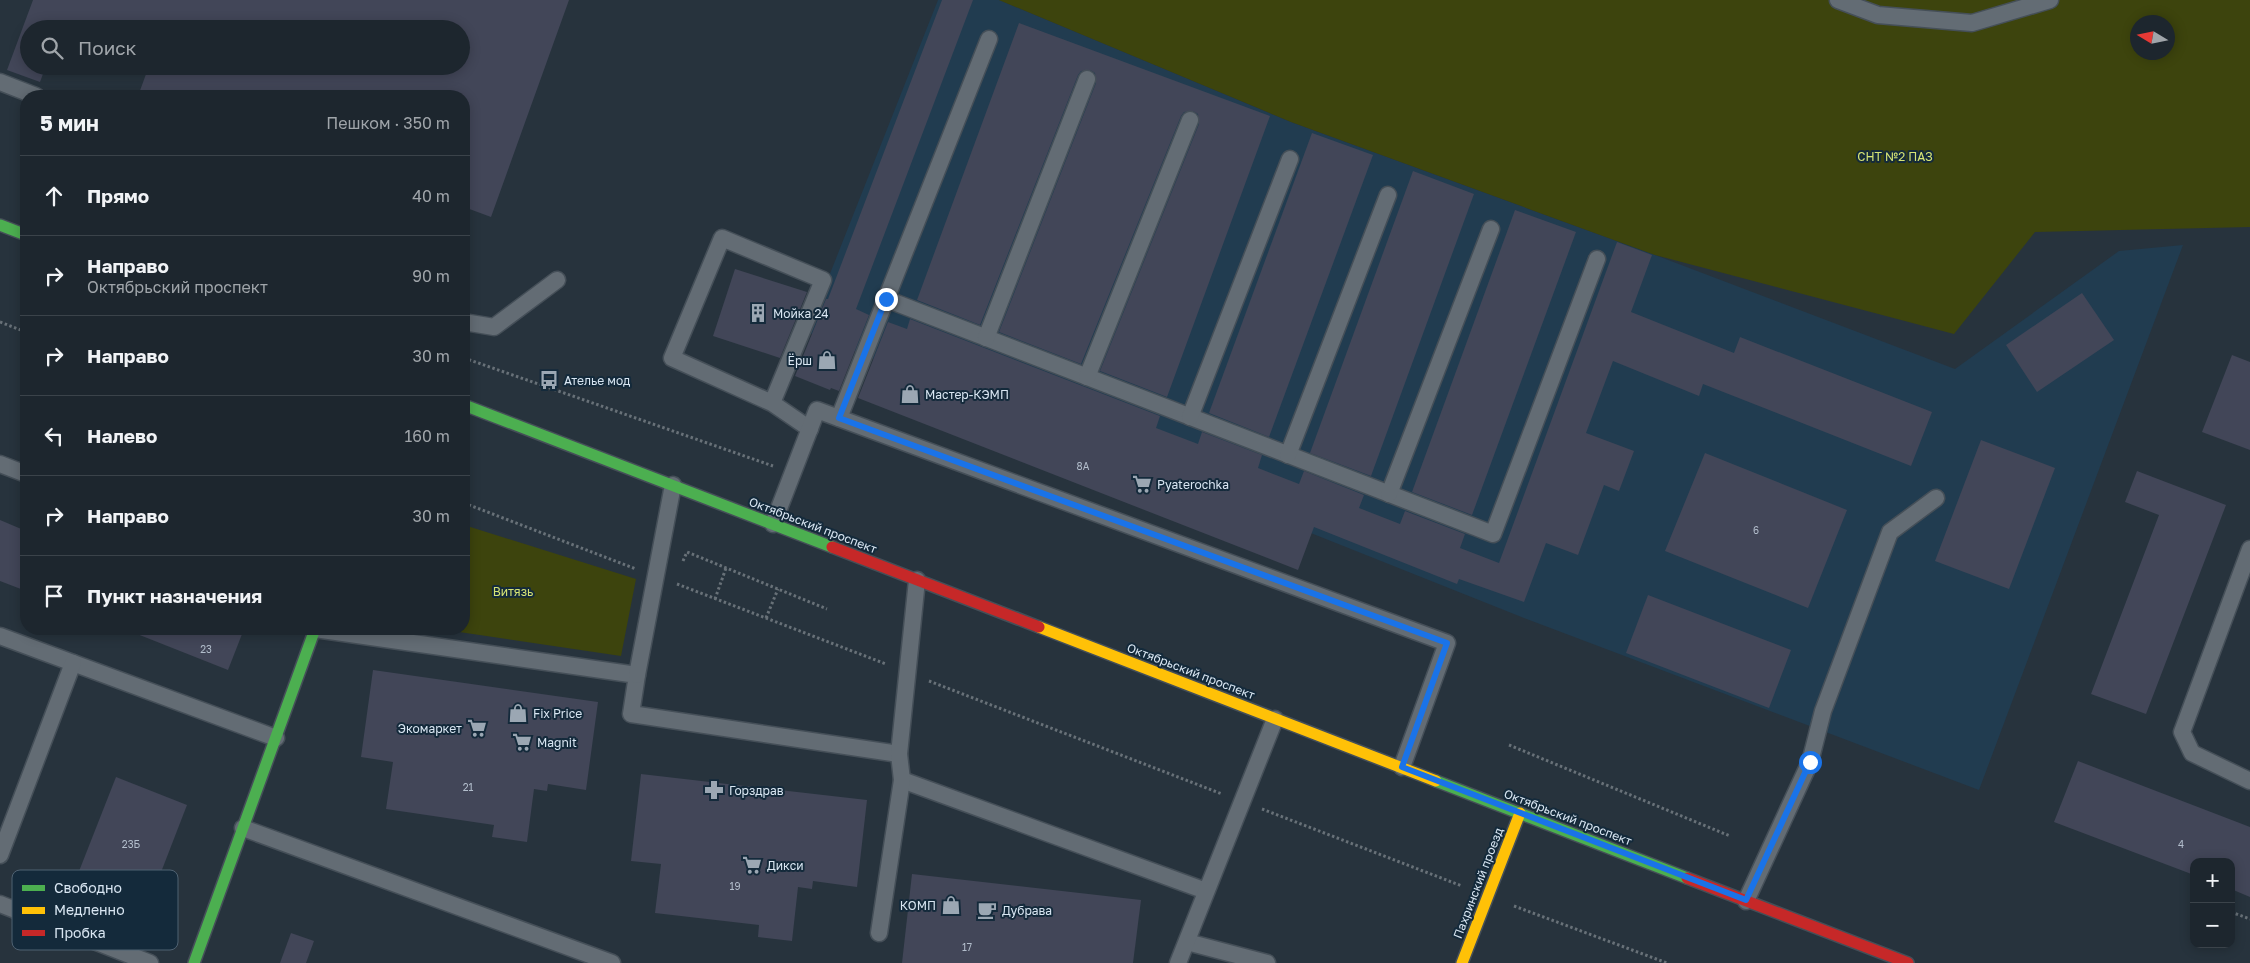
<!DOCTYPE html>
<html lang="ru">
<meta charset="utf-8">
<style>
:root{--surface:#1d262e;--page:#252e36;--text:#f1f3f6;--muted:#a0a5aa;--line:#3b434a}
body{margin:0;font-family:"Golos Text",sans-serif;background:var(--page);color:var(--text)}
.controls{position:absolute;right:15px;bottom:15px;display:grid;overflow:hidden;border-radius:10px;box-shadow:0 2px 12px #0003}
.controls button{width:45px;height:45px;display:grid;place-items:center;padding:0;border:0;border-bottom:1px solid var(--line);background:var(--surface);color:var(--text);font:25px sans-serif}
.compass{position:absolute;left:2130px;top:15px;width:45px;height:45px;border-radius:50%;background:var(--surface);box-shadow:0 2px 12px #0003;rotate:280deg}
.stop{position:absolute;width:15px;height:15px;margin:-11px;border:4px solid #1a73e8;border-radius:50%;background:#fff}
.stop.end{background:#1a73e8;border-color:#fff;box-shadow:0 1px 5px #0008}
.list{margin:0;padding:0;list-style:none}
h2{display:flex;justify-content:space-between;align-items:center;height:65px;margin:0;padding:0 20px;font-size:21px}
h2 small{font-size:16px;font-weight:400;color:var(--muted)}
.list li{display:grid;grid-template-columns:32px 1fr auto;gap:15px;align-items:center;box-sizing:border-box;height:80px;padding:0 20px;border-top:1px solid var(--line)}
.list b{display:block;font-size:19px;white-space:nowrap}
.list p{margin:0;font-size:16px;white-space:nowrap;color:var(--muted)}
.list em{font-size:16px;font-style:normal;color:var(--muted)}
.icon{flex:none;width:28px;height:28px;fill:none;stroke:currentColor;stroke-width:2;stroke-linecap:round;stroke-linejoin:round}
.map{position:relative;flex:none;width:2250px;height:963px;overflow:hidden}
.search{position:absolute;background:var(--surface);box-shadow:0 2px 12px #0003;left:20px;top:20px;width:450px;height:55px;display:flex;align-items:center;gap:12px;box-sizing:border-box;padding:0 18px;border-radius:28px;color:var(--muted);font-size:19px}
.panel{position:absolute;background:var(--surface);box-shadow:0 2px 12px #0003;left:20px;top:90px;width:450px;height:545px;border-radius:20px}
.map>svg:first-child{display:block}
.built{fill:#213c50}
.green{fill:#3d440d;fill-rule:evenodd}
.building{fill:#424658}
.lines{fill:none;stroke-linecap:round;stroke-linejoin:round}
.lane-casing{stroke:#454f58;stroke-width:19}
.fast-casing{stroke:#454f58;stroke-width:14}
.slow-casing{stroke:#454f58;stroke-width:14}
.jam-casing{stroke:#454f58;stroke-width:14}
.path{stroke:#687178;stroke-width:3;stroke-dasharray:2.5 2.5;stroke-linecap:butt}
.lane{stroke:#636c74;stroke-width:16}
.fast{stroke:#4caf50;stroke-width:11}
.slow{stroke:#ffc107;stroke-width:11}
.jam{stroke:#c62828;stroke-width:11}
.route{stroke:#1a73e8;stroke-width:6}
.labels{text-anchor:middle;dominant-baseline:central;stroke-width:4;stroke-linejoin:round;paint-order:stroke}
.number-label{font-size:10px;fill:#b3becc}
.park-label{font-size:12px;fill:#d6e474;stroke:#142a3b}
.poi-label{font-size:12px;fill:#d9e6f2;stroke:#142a3b;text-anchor:start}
.street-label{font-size:12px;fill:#d9e6f2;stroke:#142a3b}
.key{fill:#142a3b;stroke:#4f6272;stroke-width:1}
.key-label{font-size:14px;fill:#d9e6f2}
</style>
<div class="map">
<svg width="2250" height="963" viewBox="0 0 2250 963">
<rect width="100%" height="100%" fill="#27333d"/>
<path class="built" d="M938,0H999L1291,122L1655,255L1955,369L2119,251L2183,245L1979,790L1524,618L807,332Z"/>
<g class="green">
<path d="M999,0H2250V227L2035,232L1954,334L1655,255L1291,122ZM2138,22H2168V52H2138Z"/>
<path d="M464,525L636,579L621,656L439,629H464Z"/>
</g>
<g class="building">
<path d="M33,0H569L491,217L464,207V96H138L149,66H461V29H29V66H46L40,82L7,70Z"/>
<path d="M942,0H973L856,309L869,315L839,391L831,388L830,390L795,376L826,299H828Z"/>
<path d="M1019,23L1270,116L1167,397L1100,371L1199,124L1198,114L1193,111L1184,112L1181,116L1081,364L999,332L1096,83L1095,73L1090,70L1081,71L1078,75L980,325L917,300Z"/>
<path d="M1312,133L1373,155L1269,437L1209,413Z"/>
<path d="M1413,171L1474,194L1371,476L1310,453Z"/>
<path d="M1515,210L1576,232L1472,515L1412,492Z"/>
<path d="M1617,242L1652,255L1631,312L1734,353L1740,337L1932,412L1911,466L1703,384L1699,396L1613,361L1586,433L1634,451L1619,491L1604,485L1578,555L1546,543L1524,602L1459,579L1457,584L1314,527L1298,570L858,398L888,322L907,329L910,319L1160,416L1156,428L1198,444L1202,432L1262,455L1258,468L1299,484L1304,471L1364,495L1359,508L1400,524L1405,511L1465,534L1460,548L1499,563Z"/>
<path d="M735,269L807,292L780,358L713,336Z"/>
<path d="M2082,293L2114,340L2037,392L2006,345Z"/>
<path d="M2232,355L2250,362V450L2202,432Z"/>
<path d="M1981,440L2055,468L2009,589L1935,561Z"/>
<path d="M1705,453L1847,510L1808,608L1665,551Z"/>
<path d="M2137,471L2226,505L2146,714L2091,694L2159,515L2125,502Z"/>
<path d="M0,520L26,531V591L0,581Z"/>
<path d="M1648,595L1791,650L1769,708L1626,653Z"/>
<path d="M127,629H244L228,670L127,630Z"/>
<path d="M373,670L598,702L586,790L548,784L547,791L534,789L527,842L492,837L494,825L386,809L393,762L361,757Z"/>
<path d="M2078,761L2250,827V897L2231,889V862H2194V875L2054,822Z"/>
<path d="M641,774L867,800L857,887L813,881L812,889L798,887L792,941L758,937L759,925L655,913L661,864L631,861Z"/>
<path d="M116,777L187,805L146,911L74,884Z"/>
<path d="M912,874L1141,900L1133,963H902Z"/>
<path d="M291,933L314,941L306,963H280Z"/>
</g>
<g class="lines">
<g class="lane-casing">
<g id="lane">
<path d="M1838,0L1878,15L1972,23L2050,0"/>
<path d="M0,82L36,96"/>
<path d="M886,299L1493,534L1597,259"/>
<path d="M464,322L494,327L557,280"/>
<path d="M986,338L1087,79"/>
<path d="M1087,377L1190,120"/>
<path d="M772,403L823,280L722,238L672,358L772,403L810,429"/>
<path d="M1190,417L1290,159"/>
<path d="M839,418L989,39"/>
<path d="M1288,455L1388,195"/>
<path d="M0,464L26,474"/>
<path d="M1389,494L1491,229"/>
<path d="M773,524L817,410L1447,643L1402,767"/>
<path d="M2250,549L2182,732L2192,753L2250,781"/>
<path d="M315,629L637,675L631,714L899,754"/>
<path d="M0,636L276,738"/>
<path d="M637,675L673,485"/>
<path d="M902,780L1206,891"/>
<path d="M243,828L612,963"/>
<path d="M0,855L73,663"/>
<path d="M1746,901L1810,762L1823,711L1890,532L1936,498"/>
<path d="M0,904L150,963"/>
<path d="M879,933L902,780L899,754L917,580"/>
<path d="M1187,942L1267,963"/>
<path d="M1178,963L1275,719"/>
</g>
</g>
<g class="fast-casing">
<g id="fast">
<path d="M0,225L26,235"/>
<path d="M464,405L832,547"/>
<path d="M1436,781L1687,878"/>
<path d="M194,963L315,629"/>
</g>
</g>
<g class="slow-casing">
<g id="slow">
<path d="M1039,627L1436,781"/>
<path d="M1462,963L1520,813"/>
</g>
</g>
<g class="jam-casing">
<g id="jam">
<path d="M832,547L1039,627"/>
<path d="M1687,878L1908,963"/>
</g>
</g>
<g class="path">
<path d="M0,322L26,332"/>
<path d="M464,358L773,466"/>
<path d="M464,503L636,569"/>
<path d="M683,561L687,552L827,609"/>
<path d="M677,584L886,664"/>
<path d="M715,599L726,568"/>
<path d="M766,618L778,589"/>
<path d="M929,681L1222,794"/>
<path d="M1509,745L1730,836"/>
<path d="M1262,809L1462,886"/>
<path d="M2193,898H2194"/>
<path d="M1514,906L1667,963"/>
<path d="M2231,912L2250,919"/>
</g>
<use href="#lane" class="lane"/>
<use href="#fast" class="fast"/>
<use href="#slow" class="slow"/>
<use href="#jam" class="jam"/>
</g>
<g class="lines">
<path class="route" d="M886,299L839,418L1447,643L1402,767L1746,900L1810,762"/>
</g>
<defs>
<g id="building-bare" transform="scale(1.5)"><path d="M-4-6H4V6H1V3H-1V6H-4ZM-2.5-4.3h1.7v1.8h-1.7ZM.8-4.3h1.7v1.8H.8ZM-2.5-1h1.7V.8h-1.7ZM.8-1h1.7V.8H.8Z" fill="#9ba7b3" stroke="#142a3b" stroke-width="2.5" paint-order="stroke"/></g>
<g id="shop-bare" transform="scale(1.5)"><path d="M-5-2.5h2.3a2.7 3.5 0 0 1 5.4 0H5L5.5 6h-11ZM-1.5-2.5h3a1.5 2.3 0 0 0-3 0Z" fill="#9ba7b3" stroke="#142a3b" stroke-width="2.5" paint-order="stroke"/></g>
<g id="bus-bare" transform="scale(1.5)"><path d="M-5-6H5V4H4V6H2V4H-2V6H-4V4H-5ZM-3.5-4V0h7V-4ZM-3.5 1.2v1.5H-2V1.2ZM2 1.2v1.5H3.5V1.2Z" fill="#9ba7b3" stroke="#142a3b" stroke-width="2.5" paint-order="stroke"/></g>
<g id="supermarket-bare" transform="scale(1.5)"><path d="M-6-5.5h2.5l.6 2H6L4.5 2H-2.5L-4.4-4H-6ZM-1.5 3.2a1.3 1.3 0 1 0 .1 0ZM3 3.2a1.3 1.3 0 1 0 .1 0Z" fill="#9ba7b3" stroke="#142a3b" stroke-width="2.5" paint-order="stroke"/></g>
<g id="pharmacy-bare" transform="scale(1.5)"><path d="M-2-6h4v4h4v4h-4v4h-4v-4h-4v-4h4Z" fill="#9ba7b3" stroke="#142a3b" stroke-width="2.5" paint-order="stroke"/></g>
<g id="cafe-bare" transform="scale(1.5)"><path d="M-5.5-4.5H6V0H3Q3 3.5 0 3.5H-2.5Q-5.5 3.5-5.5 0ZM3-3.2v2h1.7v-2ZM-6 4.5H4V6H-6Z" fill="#9ba7b3" stroke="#142a3b" stroke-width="2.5" paint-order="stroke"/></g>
</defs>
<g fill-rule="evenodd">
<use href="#building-bare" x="758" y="313"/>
<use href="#shop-bare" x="827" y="360"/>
<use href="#bus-bare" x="549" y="380"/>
<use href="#shop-bare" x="910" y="394"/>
<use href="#supermarket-bare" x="1142" y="484"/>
<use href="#shop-bare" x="518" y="713"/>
<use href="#supermarket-bare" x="477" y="728"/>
<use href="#supermarket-bare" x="522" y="742"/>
<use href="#pharmacy-bare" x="714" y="790"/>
<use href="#supermarket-bare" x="752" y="865"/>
<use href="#shop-bare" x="951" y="905"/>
<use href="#cafe-bare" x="987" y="910"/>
</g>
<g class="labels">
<g class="number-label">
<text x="1083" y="466">8А</text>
<text x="1756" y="530">6</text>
<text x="206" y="649">23</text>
<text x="468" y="787">21</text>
<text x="131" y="844">23Б</text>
<text x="2181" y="844">4</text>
<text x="735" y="886">19</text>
<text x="967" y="947">17</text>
</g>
<g class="park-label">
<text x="1895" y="156">СНТ №2 ПАЗ</text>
<text x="513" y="591">Витязь</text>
</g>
<g class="poi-label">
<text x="773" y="313">Мойка 24</text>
<text x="812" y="360" text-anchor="end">Ёрш</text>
<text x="564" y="380">Ателье мод</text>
<text x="925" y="394">Мастер-КЭМП</text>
<text x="1157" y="484">Pyaterochka</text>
<text x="533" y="713">Fix Price</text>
<text x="462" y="728" text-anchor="end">Экомаркет</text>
<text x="537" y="742">Magnit</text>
<text x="729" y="790">Горздрав</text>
<text x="767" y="865">Дикси</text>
<text x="936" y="905" text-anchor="end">КОМП</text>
<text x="1002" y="910">Дубрава</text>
</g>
<g class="street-label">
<text transform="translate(813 525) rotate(21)">Октябрьский проспект</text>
<text transform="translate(1191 671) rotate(21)">Октябрьский проспект</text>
<text transform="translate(1568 817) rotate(21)">Октябрьский проспект</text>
<text transform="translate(1478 883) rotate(-69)">Пахринский проезд</text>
</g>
</g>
<rect x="12" y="870" width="166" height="80" rx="8" class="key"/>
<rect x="22" y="885" width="23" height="6" fill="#4caf50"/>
<rect x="22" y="907" width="23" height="7" fill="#ffc107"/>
<rect x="22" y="930" width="23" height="6" fill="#c62828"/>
<g class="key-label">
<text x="54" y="893">Свободно</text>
<text x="54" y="915">Медленно</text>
<text x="54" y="938">Пробка</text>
</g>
</svg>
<div class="controls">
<button>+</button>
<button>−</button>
</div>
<svg class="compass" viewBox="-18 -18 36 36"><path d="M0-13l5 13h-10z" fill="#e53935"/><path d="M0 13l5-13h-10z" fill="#a0a5aa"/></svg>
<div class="stop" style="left:1810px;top:762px"></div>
<div class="stop end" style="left:886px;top:299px"></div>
<div class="search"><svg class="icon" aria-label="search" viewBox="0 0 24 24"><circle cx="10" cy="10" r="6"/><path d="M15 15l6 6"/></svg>Поиск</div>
<section class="panel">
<h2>5 мин<small>Пешком · 350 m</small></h2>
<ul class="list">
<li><svg class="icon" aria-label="ahead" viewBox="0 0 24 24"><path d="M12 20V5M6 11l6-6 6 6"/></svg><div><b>Прямо</b></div><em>40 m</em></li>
<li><svg class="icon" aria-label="right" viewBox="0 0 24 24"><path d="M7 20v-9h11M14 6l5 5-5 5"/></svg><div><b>Направо</b><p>Октябрьский проспект</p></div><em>90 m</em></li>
<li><svg class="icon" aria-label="right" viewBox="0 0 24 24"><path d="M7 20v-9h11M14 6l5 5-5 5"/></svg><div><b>Направо</b></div><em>30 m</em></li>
<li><svg class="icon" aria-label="left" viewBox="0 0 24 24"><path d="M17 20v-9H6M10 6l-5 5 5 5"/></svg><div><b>Налево</b></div><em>160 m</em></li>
<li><svg class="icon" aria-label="right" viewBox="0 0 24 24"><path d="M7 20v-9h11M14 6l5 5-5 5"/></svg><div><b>Направо</b></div><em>30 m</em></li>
<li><svg class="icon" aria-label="arrive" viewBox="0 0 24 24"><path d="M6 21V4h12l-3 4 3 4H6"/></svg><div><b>Пункт назначения</b></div></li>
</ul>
</section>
</div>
